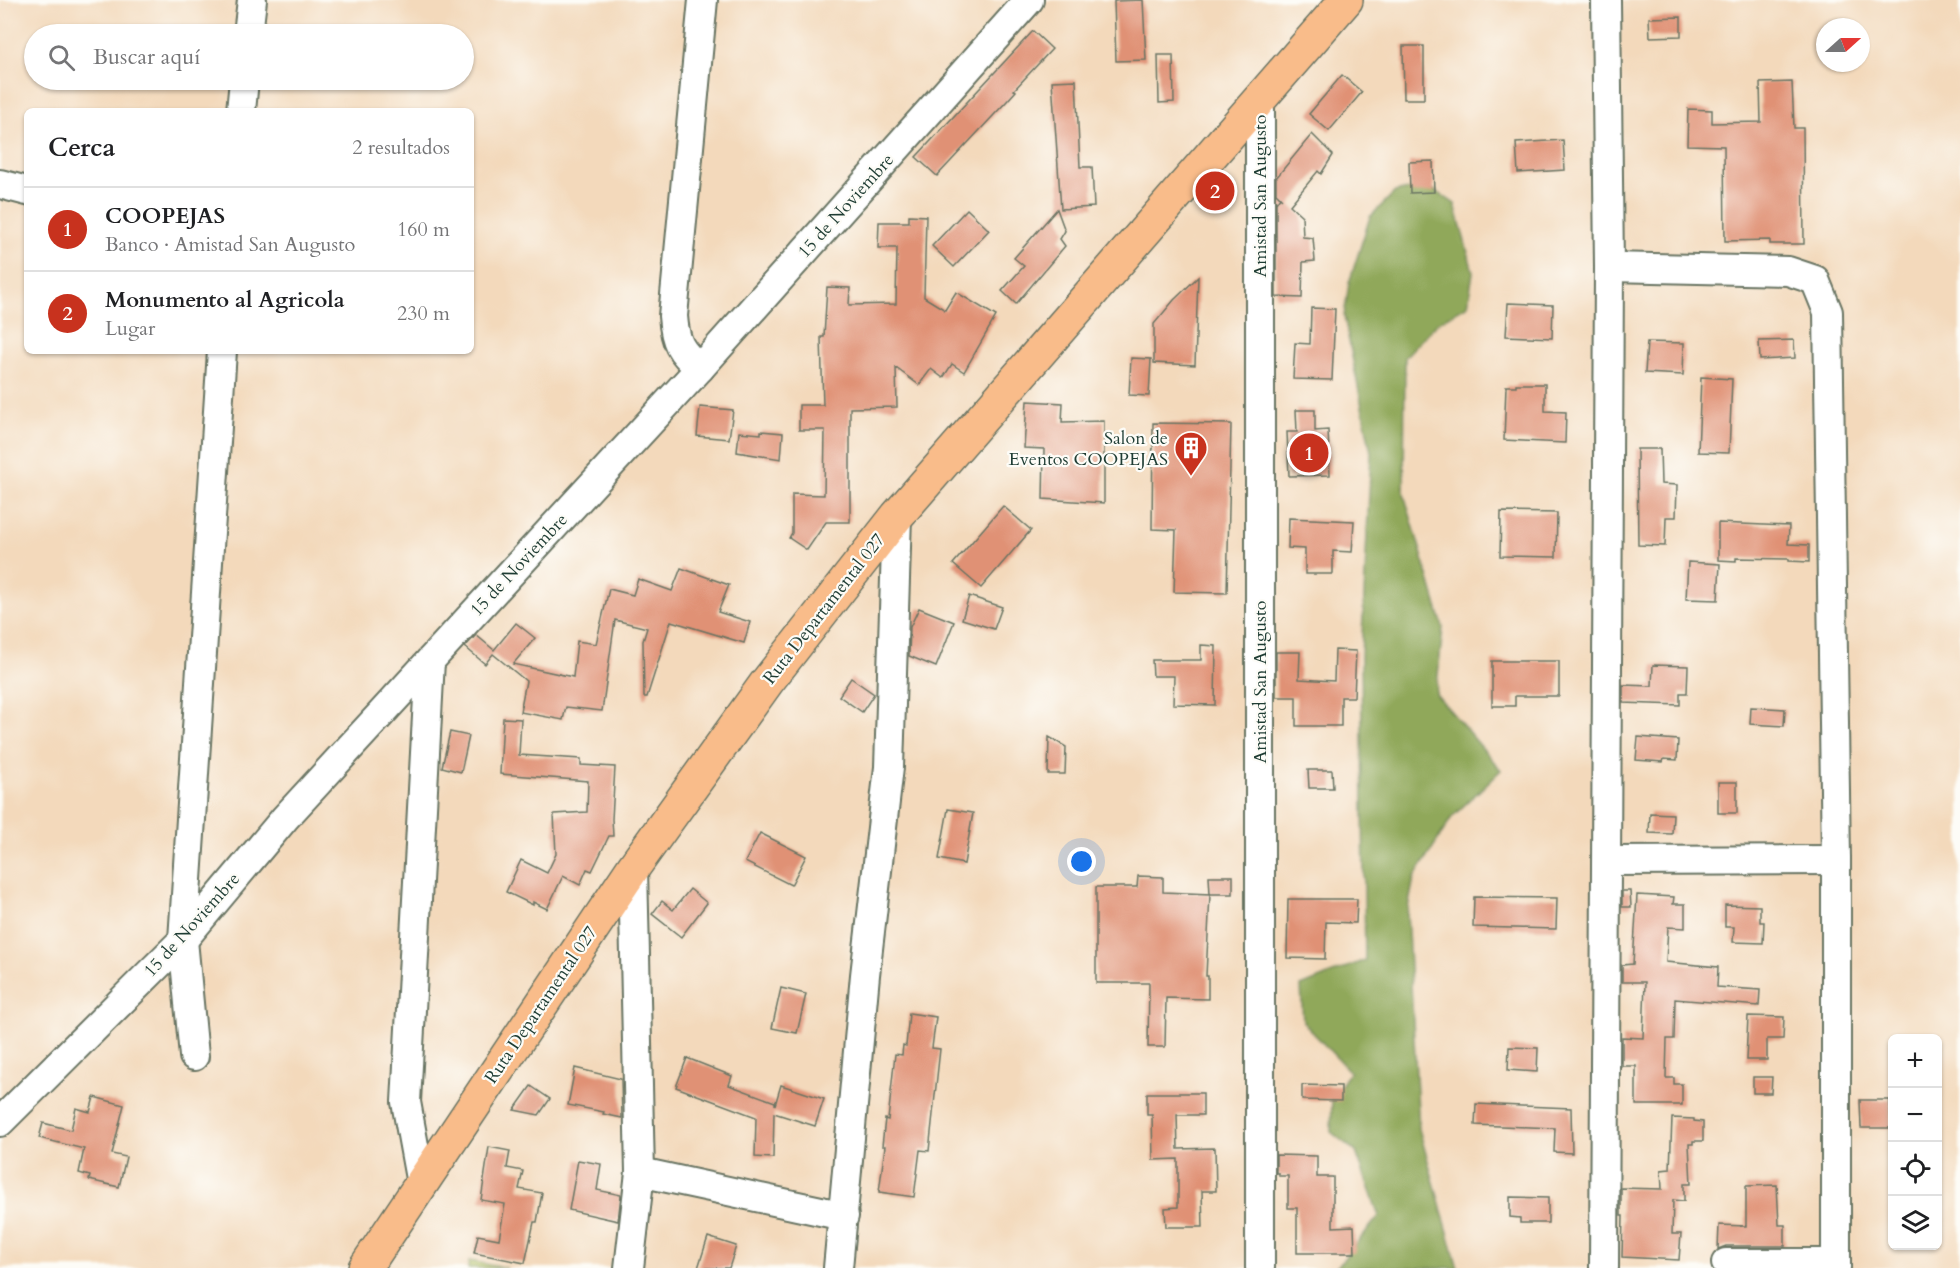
<!DOCTYPE html>
<html lang="es">
<meta charset="utf-8">
<style>
:root{--surface:#fff;--page:#f6f6f6;--text:#202124;--muted:#757577;--line:#e0e0e0;--accent:#c8321e}
body{margin:0;font-family:Cardo,serif;background:var(--page);color:var(--text)}
.controls{position:absolute;right:18px;bottom:18px;display:grid;overflow:hidden;border-radius:9px;box-shadow:0 2px 4px #0004}
.controls button{width:54px;height:54px;display:grid;place-items:center;padding:0;border:0;border-bottom:2px solid var(--line);background:var(--surface);color:var(--text);font:30px sans-serif}
.compass{position:absolute;left:1816px;top:18px;width:54px;height:54px;border-radius:50%;background:var(--surface);box-shadow:0 2px 4px #0004;rotate:69deg}
.you{position:absolute;left:1082px;top:862px;width:21px;height:21px;margin:-15px;border:4px solid #fff;border-radius:50%;background:#1a73e8;box-shadow:0 0 0 9px #1a73e833}
.badge{display:grid;place-items:center;width:39px;height:39px;border-radius:50%;background:var(--accent);color:#fff;font-size:20px;font-weight:700}
.pin{position:absolute;translate:-50% -50%;border:3px solid #fff;box-shadow:0 2px 6px #0006}
.list{margin:0;padding:0;list-style:none}
h2{display:flex;justify-content:space-between;align-items:center;height:78px;margin:0;padding:0 24px;font-size:26px}
h2 small{font-size:20px;font-weight:400;color:var(--muted)}
.list li{display:grid;grid-template-columns:39px 1fr auto;gap:18px;align-items:center;box-sizing:border-box;height:84px;padding:0 24px;border-top:2px solid var(--line)}
.list b{display:block;font-size:22px;white-space:nowrap}
.list p{margin:0;font-size:20px;white-space:nowrap;color:var(--muted)}
.list em{font-size:20px;font-style:normal;color:var(--muted)}
.icon{flex:none;width:33px;height:33px;fill:none;stroke:currentColor;stroke-width:2;stroke-linecap:round;stroke-linejoin:round}
.map{position:relative;flex:none;width:1960px;height:1268px;overflow:hidden}
.search{position:absolute;background:var(--surface);box-shadow:0 2px 4px #0004;left:24px;top:24px;width:450px;height:66px;display:flex;align-items:center;gap:15px;box-sizing:border-box;padding:0 21px;border-radius:33px;color:var(--muted);font-size:22px}
.panel{position:absolute;background:var(--surface);box-shadow:0 2px 4px #0004;left:24px;top:108px;width:450px;height:246px;border-radius:9px}
.map>svg:first-child{display:block}
.green{fill:#b5c264;stroke:#6a804c;stroke-width:1.5}
.forest{fill:#90a85a;stroke:#587247;stroke-width:1.5}
.building{fill:#e09175}
.lines{fill:none;stroke-linecap:round;stroke-linejoin:round}
.minor-casing{stroke:#697463;stroke-width:32}
.major-casing{stroke:#697463;stroke-width:36}
.minor{stroke:#fff;stroke-width:28}
.major{stroke:#f9bc8a;stroke-width:33}
.labels{text-anchor:middle;dominant-baseline:central;stroke-width:4.5;stroke-linejoin:round;paint-order:stroke}
.street-label{font-size:18px;fill:#1f3d34;stroke:#fdfcf7}
.poi-label{font-size:18px;fill:#1f3d34;stroke:#fdfcf7;text-anchor:end}
</style>
<div class="map">
<svg width="1960" height="1268" viewBox="0 0 1960 1268">
<rect width="100%" height="100%" fill="#fdfcf7"/>
<filter id="ink" filterUnits="userSpaceOnUse"><feTurbulence type="fractalNoise" baseFrequency=".0167" numOctaves="2"/><feDisplacementMap in="SourceGraphic" scale="12" xChannelSelector="R" yChannelSelector="G"/><feConvolveMatrix kernelMatrix="1 2 1 2 8 2 1 2 1" color-interpolation-filters="sRGB"/></filter>
<filter id="wash" filterUnits="userSpaceOnUse"><feTurbulence type="fractalNoise" baseFrequency=".008" numOctaves="4" result="noise"/><feDisplacementMap in="SourceGraphic" scale="24" xChannelSelector="R" yChannelSelector="G"/><feGaussianBlur stdDeviation="1.35" result="paint"/><feColorMatrix in="noise" values="0 0 0 0 0 0 0 0 0 0 0 0 0 0 0 0 0 1.4 0 .05"/><feComposite in="paint" operator="in"/></filter>
<g filter="url(#wash)">
<rect width="100%" height="100%" fill="#f3d9bb"/>
<path class="green" d="M469,1261L507,1268H468Z"/>
<path class="forest" d="M1427,185L1455,204L1473,272L1468,305L1438,322L1405,357L1404,494L1443,627L1436,694L1501,770L1452,817L1414,878L1407,913L1419,1129L1458,1268H1336L1379,1216L1356,1152L1331,1132L1332,1098L1350,1072L1303,1022L1301,986L1365,960L1361,657L1371,452L1344,316L1349,283L1370,217L1395,192Z"/>
<g id="blocks">
<g class="building">
<path d="M1143,0L1146,60L1116,61L1114,1Z"/>
<path d="M1681,17V36L1650,37L1649,18Z"/>
<path d="M1033,31L1052,49L1014,90L1016,91L1007,101L937,176L916,157Z"/>
<path d="M1403,46H1424V99H1404Z"/>
<path d="M1158,55H1173L1174,102L1159,103Z"/>
<path d="M1342,75L1362,92L1329,131L1309,114Z"/>
<path d="M1076,80L1080,167H1092L1094,207L1061,209L1052,81Z"/>
<path d="M1792,82L1794,128H1803L1804,244H1770V240L1725,241L1724,146L1687,145L1688,109L1712,110V123L1761,122L1760,83Z"/>
<path d="M1312,134L1333,155L1321,174L1318,171L1290,205L1302,216L1303,237L1313,238L1315,261L1303,262L1302,298L1276,297V203L1280,197L1282,199L1276,193V178Z"/>
<path d="M1563,140L1565,170L1518,173L1516,143Z"/>
<path d="M1433,161L1434,192L1410,193L1409,162Z"/>
<path d="M967,209L989,230L954,267L932,246Z"/>
<path d="M1057,209L1065,231L1060,239L1065,246L1016,304L1002,291L1024,266L1014,258Z"/>
<path d="M909,215L926,216L924,297L945,310L956,292L996,316L964,372L952,364L943,378L931,369L919,385L896,368L897,407L850,408V522H826L807,550L789,538L792,533V494L824,495L825,430H799V405H823L821,337H824L827,287L850,288L849,305L896,304L897,248H878L879,222H909Z"/>
<path d="M1198,277L1195,365L1154,363V324L1174,300Z"/>
<path d="M1508,303L1553,305L1552,338L1506,336Z"/>
<path d="M1311,308L1335,309L1332,380L1293,379L1295,343L1310,344Z"/>
<path d="M1794,340L1795,358L1760,360L1759,341Z"/>
<path d="M1647,342L1684,343L1683,375L1645,373Z"/>
<path d="M1131,358L1151,359L1149,396L1129,395Z"/>
<path d="M1701,377L1732,379L1729,453L1698,452Z"/>
<path d="M1516,384H1545V411L1566,412L1565,443L1504,440L1506,386H1516Z"/>
<path d="M1027,401L1063,403L1062,422L1104,421V503L1043,499L1044,449L1024,448Z"/>
<path d="M700,407L733,410L729,439L697,436Z"/>
<path d="M1296,410H1315V431L1328,430L1330,475L1289,476L1287,432H1297Z"/>
<path d="M1153,423L1231,424L1227,593L1174,592L1176,530L1152,529Z"/>
<path d="M761,431L783,433L781,459L737,452L739,432L761,434Z"/>
<path d="M1637,449H1660L1661,484L1677,485L1676,517H1666L1665,546L1638,545Z"/>
<path d="M1003,506L1031,530L981,588L953,564Z"/>
<path d="M1501,512L1557,513L1556,557L1500,556Z"/>
<path d="M1289,518L1354,521L1352,552L1333,551V574H1305V549L1288,548Z"/>
<path d="M1718,523L1789,526L1788,544L1809,545V562L1789,561V559L1736,558V561L1718,560Z"/>
<path d="M1688,562L1720,564L1718,600L1686,599Z"/>
<path d="M681,568L729,585L718,612L750,622L744,643L671,621L647,697H644L643,641L647,628L615,620L602,711L566,707L563,720L520,712L526,681L493,654L485,664L465,647L476,635L494,650L516,623L535,638L513,664L573,677L577,641L596,644L609,589L633,595L638,579L672,591Z"/>
<path d="M969,596L1002,607L994,629L962,619Z"/>
<path d="M919,608L954,622L936,667L909,656L910,627Z"/>
<path d="M1201,645L1216,646L1215,705L1173,704L1174,676H1153L1152,660H1201Z"/>
<path d="M1335,650L1356,651L1354,697H1341V726H1296V697H1276V652H1300L1299,679L1334,681Z"/>
<path d="M1492,661H1559V696H1515V706H1492Z"/>
<path d="M1653,665L1688,666L1687,693H1680V705L1623,703V685L1652,686Z"/>
<path d="M851,678L874,694L862,712L839,696Z"/>
<path d="M1751,707L1785,709L1784,726L1750,724Z"/>
<path d="M503,718L521,719L519,755L581,759V765L615,767L612,819L613,836H609L592,871L587,869L580,885L563,876L547,909L533,902V905L506,892L521,860L547,873L556,854L554,814L587,812L588,781L500,774Z"/>
<path d="M450,732L469,736L461,772L442,767Z"/>
<path d="M1049,737L1066,747L1065,774H1048Z"/>
<path d="M1638,737L1678,740L1677,760L1664,759L1663,762L1636,760Z"/>
<path d="M1308,770H1332L1333,788H1309Z"/>
<rect x="1718" y="782" width="19" height="31"/>
<path d="M948,809L973,813L964,864L939,859Z"/>
<path d="M1650,813L1673,814L1672,834L1649,833Z"/>
<path d="M760,833L806,856L791,885L745,862Z"/>
<path d="M1138,876L1163,877V892L1210,894L1206,976H1208V999L1166,998L1165,1047H1148L1149,983H1096V887H1137Z"/>
<path d="M1209,876H1233V894H1210Z"/>
<path d="M690,889L707,903L681,937L652,914L662,901L673,910Z"/>
<path d="M1622,891H1630L1631,907H1622Z"/>
<path d="M1637,895L1674,897L1673,904H1685V928L1668,927L1666,962L1718,967L1717,987L1760,990L1759,1006L1675,999L1674,1039H1667L1666,1078H1674V1084H1682V1105H1636V1066H1622V1037L1643,1038L1645,982H1622V965L1633,964Z"/>
<path d="M1474,897L1557,898L1556,929L1473,927Z"/>
<path d="M1288,899H1357L1356,923L1326,922L1325,959L1287,958Z"/>
<path d="M1725,905L1760,906V922H1764L1763,943L1733,942L1734,927H1725Z"/>
<path d="M781,988L806,994L797,1033L772,1028Z"/>
<path d="M909,1013L936,1017L932,1048L940,1049L929,1151L920,1150L914,1197L879,1192L885,1146H882L885,1119L888,1120L895,1054L902,1055L903,1045L906,1046Z"/>
<path d="M1748,1016L1784,1017L1783,1039H1767V1060H1746Z"/>
<path d="M1509,1047L1538,1048L1537,1072L1508,1070Z"/>
<path d="M687,1058L732,1076L729,1085L775,1102V1105L781,1085L824,1099L815,1126L774,1113L773,1158L755,1157L756,1117L676,1087Z"/>
<path d="M575,1068L621,1079L622,1118L603,1114L604,1112L568,1105Z"/>
<path d="M1753,1077H1772L1771,1093H1753Z"/>
<path d="M1302,1085L1341,1086V1101L1302,1100Z"/>
<path d="M531,1086L550,1099L539,1115L514,1110Z"/>
<path d="M1147,1093H1203V1115H1177L1178,1149L1215,1148L1216,1191H1202L1203,1227H1166L1165,1208L1178,1207V1159L1153,1160L1152,1115H1147Z"/>
<path d="M94,1097L124,1105L112,1154L126,1157L119,1187L89,1180L90,1176L79,1173L84,1149L39,1138L43,1123L71,1130L76,1108L90,1112Z"/>
<path d="M1860,1100H1890L1891,1128H1861Z"/>
<path d="M1476,1104L1571,1108L1572,1153L1554,1152L1555,1128L1475,1125Z"/>
<path d="M1672,1118L1694,1119V1121L1703,1122V1141H1693V1144H1689L1691,1184H1684V1201L1673,1200L1672,1234H1681L1679,1260L1622,1257L1623,1216H1621V1188L1662,1189L1661,1170L1670,1169Z"/>
<path d="M489,1147L510,1151L507,1168L523,1171L519,1189L542,1193L537,1222H534L525,1263L474,1253L478,1235L499,1239L505,1204L481,1200Z"/>
<path d="M1276,1155L1317,1156V1177H1333V1227L1354,1226L1355,1253H1297V1208H1288V1176H1279V1173H1276Z"/>
<path d="M578,1160L601,1164L597,1190L621,1195L618,1221L569,1210Z"/>
<path d="M1777,1185L1779,1225H1785V1246H1726L1718,1249L1719,1225L1746,1226V1186Z"/>
<path d="M1510,1197L1548,1198V1223H1520V1218L1510,1217Z"/>
<path d="M708,1237L736,1246L729,1268H698Z"/>
</g>
</g>
</g>
<g filter="url(#ink)">
<use href="#blocks" fill-opacity="0" stroke="#697463" stroke-width="1.5"/>
<g class="lines">
<g class="minor-casing">
<g id="minor">
<path d="M248,34L252,0"/>
<path d="M241,111L244,80"/>
<path d="M0,184L27,191"/>
<path d="M1609,267L1788,271L1815,280L1828,312L1836,860V1268"/>
<path d="M700,368C680,352 675,342 673,316L703,0"/>
<path d="M1607,861L1836,860"/>
<path d="M194,1056L183,940L222,351"/>
<path d="M0,1122L183,940L285,818L700,368L1029,0"/>
<path d="M640,1172L844,1216"/>
<path d="M421,1184L406,1102L430,661"/>
<path d="M1726,1263H1836"/>
<path d="M629,1268L640,1172L633,868"/>
<path d="M838,1268L865,975L889,767L897,516"/>
<path d="M1260,1268V97"/>
<path d="M1604,1268L1609,267L1606,0"/>
</g>
</g>
<g class="major-casing">
<path id="major" d="M365,1268L633,868L767,682L897,516L1346,0"/>
</g>
<use href="#minor" class="minor"/>
<use href="#major" class="major"/>
</g>
</g>
<defs>
<g id="building-pin" transform="scale(1.725)"><path d="M0 17L-7.5 6A9.5 9.5 0 1 1 7.5 6Z" fill="#c8321e" stroke="#fdfcf7"/><path d="M-4-6H4V6H1V3H-1V6H-4ZM-2.5-4.3h1.7v1.8h-1.7ZM.8-4.3h1.7v1.8H.8ZM-2.5-1h1.7V.8h-1.7ZM.8-1h1.7V.8H.8Z" fill="#fff"/></g>
</defs>
<g fill-rule="evenodd">
<use href="#building-pin" x="1191" y="448"/>
</g>
<g class="labels">
<g class="street-label">
<text transform="translate(1260 196) rotate(-90)">Amistad San Augusto</text>
<text transform="translate(846 206) rotate(-48)">15 de Noviembre</text>
<text transform="translate(519 565) rotate(-47)">15 de Noviembre</text>
<text transform="translate(824 609) rotate(-52)">Ruta Departamental 027</text>
<text transform="translate(1260 682) rotate(-90)">Amistad San Augusto</text>
<text transform="translate(192 925) rotate(-48)">15 de Noviembre</text>
<text transform="translate(541 1005) rotate(-56)">Ruta Departamental 027</text>
</g>
<g class="poi-label">
<text x="1168" y="438">Salon de<tspan x="1168" dy="21">Eventos COOPEJAS</tspan></text>
</g>
</g>
</svg>
<div class="controls">
<button>+</button>
<button>−</button>
<button><svg class="icon" aria-label="locate" viewBox="0 0 24 24"><circle cx="12" cy="12" r="6"/><path d="M12 2v4M12 18v4M2 12h4M18 12h4"/></svg></button>
<button><svg class="icon" aria-label="layers" viewBox="0 0 24 24"><path d="M12 4l9 5-9 5-9-5zM3 14l9 5 9-5"/></svg></button>
</div>
<svg class="compass" viewBox="-18 -18 36 36"><path d="M0-13l5 13h-10z" fill="#e53935"/><path d="M0 13l5-13h-10z" fill="#757577"/></svg>
<div class="you"></div>
<div class="pin badge" style="left:1309px;top:453px">1</div>
<div class="pin badge" style="left:1215px;top:191px">2</div>
<div class="search"><svg class="icon" aria-label="search" viewBox="0 0 24 24"><circle cx="10" cy="10" r="6"/><path d="M15 15l6 6"/></svg>Buscar aquí</div>
<section class="panel">
<h2>Cerca<small>2 resultados</small></h2>
<ul class="list">
<li><span class="badge">1</span><div><b>COOPEJAS</b><p>Banco · Amistad San Augusto</p></div><em>160 m</em></li>
<li><span class="badge">2</span><div><b>Monumento al Agricola</b><p>Lugar</p></div><em>230 m</em></li>
</ul>
</section>
</div>
